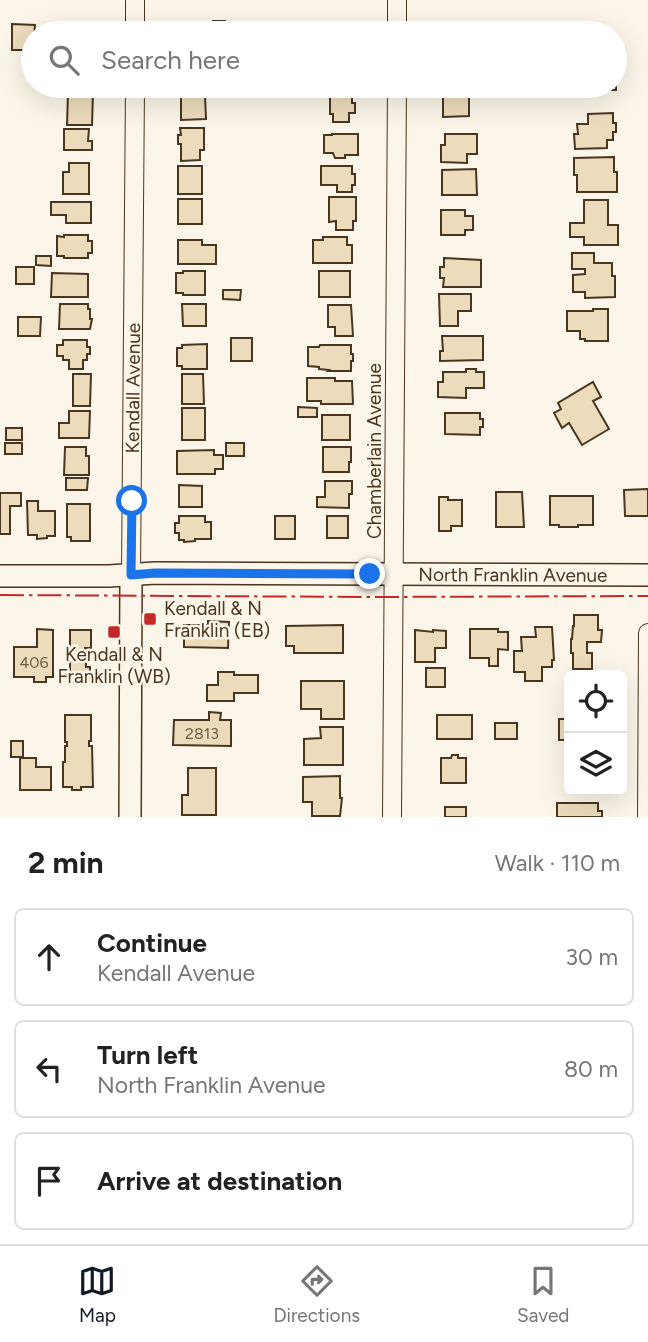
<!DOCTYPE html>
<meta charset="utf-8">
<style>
:root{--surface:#fff;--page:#f2f2f2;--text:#222;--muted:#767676;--line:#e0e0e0;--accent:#111827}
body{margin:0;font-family:Figtree,sans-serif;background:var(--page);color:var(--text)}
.controls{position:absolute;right:21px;bottom:21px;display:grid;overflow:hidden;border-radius:10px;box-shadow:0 7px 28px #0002}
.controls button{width:63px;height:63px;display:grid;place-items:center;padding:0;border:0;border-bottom:2px solid var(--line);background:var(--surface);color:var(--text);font:35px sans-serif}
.stop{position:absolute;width:21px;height:21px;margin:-16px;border:5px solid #1a73e8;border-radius:50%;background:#fff}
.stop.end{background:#1a73e8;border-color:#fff;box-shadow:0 2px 7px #0008}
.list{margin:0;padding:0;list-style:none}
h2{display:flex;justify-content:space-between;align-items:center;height:91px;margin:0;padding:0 28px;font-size:30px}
h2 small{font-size:23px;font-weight:400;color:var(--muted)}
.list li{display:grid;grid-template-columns:46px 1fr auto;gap:21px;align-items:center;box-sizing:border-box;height:98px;margin:0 14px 14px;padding:0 14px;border:2px solid var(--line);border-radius:10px}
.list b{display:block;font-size:26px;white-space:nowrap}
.list p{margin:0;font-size:23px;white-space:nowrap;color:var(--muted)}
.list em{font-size:23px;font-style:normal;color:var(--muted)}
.icon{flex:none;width:38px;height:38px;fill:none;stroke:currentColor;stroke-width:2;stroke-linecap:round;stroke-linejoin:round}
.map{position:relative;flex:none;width:648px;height:817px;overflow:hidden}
.search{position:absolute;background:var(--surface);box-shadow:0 7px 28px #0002;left:21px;right:21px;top:21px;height:77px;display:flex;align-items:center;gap:18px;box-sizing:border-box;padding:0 24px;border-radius:38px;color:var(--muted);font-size:26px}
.sheet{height:427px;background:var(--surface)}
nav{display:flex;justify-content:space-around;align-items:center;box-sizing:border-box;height:98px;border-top:2px solid var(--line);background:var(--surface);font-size:19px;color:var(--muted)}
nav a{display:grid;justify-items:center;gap:4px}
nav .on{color:var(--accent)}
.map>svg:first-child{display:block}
.building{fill:#ecdcbc;stroke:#4a3520;stroke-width:2}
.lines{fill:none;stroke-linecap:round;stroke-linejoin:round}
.minor-casing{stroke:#4a3520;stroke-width:20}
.tertiary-casing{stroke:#4a3520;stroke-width:24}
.minor{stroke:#fbf6e9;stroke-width:18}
.tertiary{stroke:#fbf6e9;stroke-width:21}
.power{stroke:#c62828;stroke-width:2;stroke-dasharray:24 5 3.5 5;stroke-linecap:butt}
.route{stroke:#1a73e8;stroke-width:9}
.poi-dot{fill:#c62828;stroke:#fbf6e9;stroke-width:2.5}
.labels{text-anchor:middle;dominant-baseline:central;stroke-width:5;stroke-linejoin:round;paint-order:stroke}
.number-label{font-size:16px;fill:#725f47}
.street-label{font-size:19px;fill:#4a3520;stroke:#fbf6e9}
.poi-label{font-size:19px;fill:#4a3520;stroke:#fbf6e9;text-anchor:start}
</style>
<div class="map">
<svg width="648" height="817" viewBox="0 0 648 817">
<rect width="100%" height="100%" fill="#fbf6e9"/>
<g class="building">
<rect x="213" y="21" width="12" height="12"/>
<path d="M182,23H205V33H177V27H182Z"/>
<path d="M12,24L35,25L33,50H12Z"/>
<rect x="59" y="24" width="33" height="9"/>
<path d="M357,25V33H330V26Z"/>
<path d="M615,38H616V90H598V86H615Z"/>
<path d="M443,86H475V94H469V116L443,117Z"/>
<path d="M330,88H352V103H355V113H349V122H333V114H330Z"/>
<path d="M68,93H93L92,125H67Z"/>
<path d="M181,95H205L206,119L181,120Z"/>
<path d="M613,113V123H616V132H613V140H607V148L575,149L574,134H578L577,124H588V114Z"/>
<path d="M180,128H204V150H200V160L181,161V144H178V135H181Z"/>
<path d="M64,129H89L88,141H92V150H64Z"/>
<path d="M332,134H358V155H345V158H335L333,153H324V135H332Z"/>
<path d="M445,134H477V154H467V163L441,162V145H445Z"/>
<path d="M614,157V172H617V192H577V175H574V158Z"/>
<path d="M69,163H89V194H63V172H69Z"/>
<rect x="178" y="166" width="24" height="28"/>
<path d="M321,166H352V174H355V185H352V192H337V185H321Z"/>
<path d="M476,169L477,195H442V170Z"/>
<path d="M329,197H356V221H353V230H336V221L329,222Z"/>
<rect x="178" y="199" width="24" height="25"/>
<path d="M584,200H608V225H618V245H584V237H570V223H584Z"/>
<path d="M51,202H91V223H66V215H51Z"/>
<path d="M441,210H465V216H473V230H465V235H441Z"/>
<path d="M64,235H88V241H92V253H88V258H64V256H57V236L64,237Z"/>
<path d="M323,237H347V245H352V263H313V240H323Z"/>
<path d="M178,240H202V245H216V264H178Z"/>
<path d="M572,253H594V263H612V276H615V297L585,298V292H573V275L585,274V269H572Z"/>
<path d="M36,256H51V266L36,265Z"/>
<path d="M444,258L481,260V287H443L444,278H440V267H444Z"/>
<rect x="16" y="267" width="18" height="17"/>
<path d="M183,271H205V295H183V293H176V273H183Z"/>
<rect x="319" y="271" width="31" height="26"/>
<path d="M52,273L88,274V297H51Z"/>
<path d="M223,290H241L240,300L223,299Z"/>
<path d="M439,294H471V311H458V326H440Z"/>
<path d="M60,304H88V309H90V319H92L90,329H59Z"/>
<path d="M182,304H206V326H183Z"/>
<path d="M328,305H351L353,336H335V327H328Z"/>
<path d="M593,309H608V341H585V339H580V331H567V311H593Z"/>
<path d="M18,317H41L40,336H18Z"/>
<path d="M442,336H483V360L440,361V351H443Z"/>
<rect x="231" y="338" width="21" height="23"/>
<path d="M63,340H87V347H90V354H87V360H83V369H69V360H63V356H57V345H63Z"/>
<path d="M207,344V369H182V366H177V348H182V345Z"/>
<path d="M320,345H351V354H353V361H351V371H328L329,370L319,369V367L308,366V347H319Z"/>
<path d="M466,369H476V372H484V388H466V398L438,397V382H443V372H466Z"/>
<path d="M73,374H91L90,406H73Z"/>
<path d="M182,374H203L204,404H182Z"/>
<path d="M307,378H335V381H352L353,404H321V401H307Z"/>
<path d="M593,382L601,397L593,401L609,429L582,445L569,423L562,428L554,413L561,409L558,403Z"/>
<path d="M298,407L317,408V417H298Z"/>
<rect x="182" y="408" width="23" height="32"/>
<path d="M69,411H90L89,438H59V423H69Z"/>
<path d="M445,413H480V419H483V427H480V435L445,434Z"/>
<rect x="322" y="415" width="28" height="25"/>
<rect x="6" y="428" width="16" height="12"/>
<rect x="5" y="443" width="17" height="11"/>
<rect x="226" y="443" width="18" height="13"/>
<path d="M65,447H86V456H89V475H64Z"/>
<path d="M323,447H351V462H349V472H323Z"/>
<path d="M214,450V455H223V469H215V474H177V451Z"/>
<path d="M66,478H88L87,490H66Z"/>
<path d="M325,481H352V494H349V508L317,507V497H325Z"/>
<path d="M179,485L202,486V507H179Z"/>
<path d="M648,489V516H625L624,490Z"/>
<path d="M496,492H522L524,527H496Z"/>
<path d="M0,493H21V506H10V534H0Z"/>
<path d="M550,496H593V525H578V527H559V525H550Z"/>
<path d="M439,497H448V500H462V526H451V531H439Z"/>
<path d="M27,501H38V511H55V536H47V538L37,539V535H28Z"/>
<path d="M67,504H90V541H71V537H67Z"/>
<path d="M179,516H205V522H211V539H195V541L184,542V540H179V533H175V523H179Z"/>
<rect x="275" y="516" width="20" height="23"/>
<rect x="327" y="516" width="21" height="22"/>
<path d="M574,615H598V630H602L601,642H587V653H592V669H573V653H571V639H572L573,626H574Z"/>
<path d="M208,621L229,622L228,648L184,647V625H208Z"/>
<path d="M343,625V653H294V646H286V626Z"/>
<path d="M535,627H552L554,660H552V667H542V681H525V672H514V651H522L521,637H536Z"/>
<path d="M37,629L53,630V677H46V682H34V677H14V647H37Z"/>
<path d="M470,629H498V632H508V650L498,649V666H489V658H470Z"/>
<path d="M70,630H91V648H85L86,667H90V681H70Z"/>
<path d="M415,630L433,632V630L446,631V648H435V662H415Z"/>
<rect x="426" y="668" width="19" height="19"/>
<path d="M218,672H234V675H258V693H234V701H207V685H218Z"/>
<path d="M301,681H344V719H321V709H301Z"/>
<path d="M209,712L221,713L220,720H231V746L173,745L174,720H209Z"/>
<path d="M65,715H91V741H89V746H92L93,787H81V790H72V787H63V762H65V746H67V742H65Z"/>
<rect x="437" y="715" width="35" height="24"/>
<path d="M559,719H569V750L568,740H559Z"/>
<rect x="495" y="723" width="22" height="16"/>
<path d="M320,727H343V765H304V739L321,738Z"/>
<rect x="11" y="741" width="12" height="16"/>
<path d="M452,755H458V758H466V783H441V758H451Z"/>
<path d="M20,758H36V767H51V790H20Z"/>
<path d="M188,768H216V815H182V795H188Z"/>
<path d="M340,776V798H342L340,816H312V802H303V777Z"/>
<path d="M557,803H598V811H602V817H557Z"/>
<rect x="445" y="807" width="21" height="10"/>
</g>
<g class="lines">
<g class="minor-casing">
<g id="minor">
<path d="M135,33V0"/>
<path d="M397,33V0"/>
<path id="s1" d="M131,575L135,86"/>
<path d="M392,817L397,86"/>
<path d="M647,817L648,633"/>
</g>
</g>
<g class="tertiary-casing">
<g id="tertiary">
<path id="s2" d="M0,576H109L155,573L648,575"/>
<path d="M130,817L131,575"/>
</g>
</g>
<use href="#minor" class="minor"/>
<use href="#tertiary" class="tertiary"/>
<path class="power" d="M0,595L374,597L648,596"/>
</g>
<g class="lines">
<path class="route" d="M132,501L131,575L155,573L370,574"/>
</g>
<g class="poi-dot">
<rect x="143" y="612" width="14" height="14" rx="3.5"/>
<rect x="107" y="625" width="14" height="14" rx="3.5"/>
</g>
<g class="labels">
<g class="number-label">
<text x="34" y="662">406</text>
<text x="202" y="733">2813</text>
</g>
<g class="street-label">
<text stroke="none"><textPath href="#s1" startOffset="187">Kendall Avenue</textPath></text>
<text transform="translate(374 451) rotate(-90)">Chamberlain Avenue</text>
<text stroke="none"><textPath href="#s2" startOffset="513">North Franklin Avenue</textPath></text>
</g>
<g class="poi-label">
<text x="164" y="608">Kendall &amp; N<tspan x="164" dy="22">Franklin (EB)</tspan></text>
<text x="114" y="654" text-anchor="middle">Kendall &amp; N<tspan x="114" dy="22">Franklin (WB)</tspan></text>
</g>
</g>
</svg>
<div class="controls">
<button><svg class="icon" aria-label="locate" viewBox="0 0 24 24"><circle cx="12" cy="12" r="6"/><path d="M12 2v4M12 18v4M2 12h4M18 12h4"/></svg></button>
<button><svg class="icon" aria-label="layers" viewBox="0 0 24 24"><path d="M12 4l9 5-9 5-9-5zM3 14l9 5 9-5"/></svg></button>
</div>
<div class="stop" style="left:132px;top:501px"></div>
<div class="stop end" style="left:370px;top:574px"></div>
<div class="search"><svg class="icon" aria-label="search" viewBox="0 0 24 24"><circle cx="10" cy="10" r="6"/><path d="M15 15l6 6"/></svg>Search here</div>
</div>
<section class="sheet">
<h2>2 min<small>Walk · 110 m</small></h2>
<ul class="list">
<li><svg class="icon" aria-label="ahead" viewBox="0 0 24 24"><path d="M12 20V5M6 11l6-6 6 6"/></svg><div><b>Continue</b><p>Kendall Avenue</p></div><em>30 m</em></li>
<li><svg class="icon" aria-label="left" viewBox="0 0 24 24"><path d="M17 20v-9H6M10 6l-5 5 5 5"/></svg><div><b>Turn left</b><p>North Franklin Avenue</p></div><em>80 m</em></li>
<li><svg class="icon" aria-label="arrive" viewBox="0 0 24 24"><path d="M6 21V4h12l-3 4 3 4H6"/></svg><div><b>Arrive at destination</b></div></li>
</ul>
</section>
<nav>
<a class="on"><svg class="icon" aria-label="map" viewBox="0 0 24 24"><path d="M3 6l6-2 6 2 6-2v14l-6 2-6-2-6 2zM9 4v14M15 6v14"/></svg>Map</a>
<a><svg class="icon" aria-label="directions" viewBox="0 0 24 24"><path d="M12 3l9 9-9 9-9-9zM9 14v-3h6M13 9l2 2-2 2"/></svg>Directions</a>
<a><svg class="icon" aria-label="saved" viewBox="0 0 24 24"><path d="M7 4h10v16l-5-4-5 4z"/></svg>Saved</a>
</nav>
